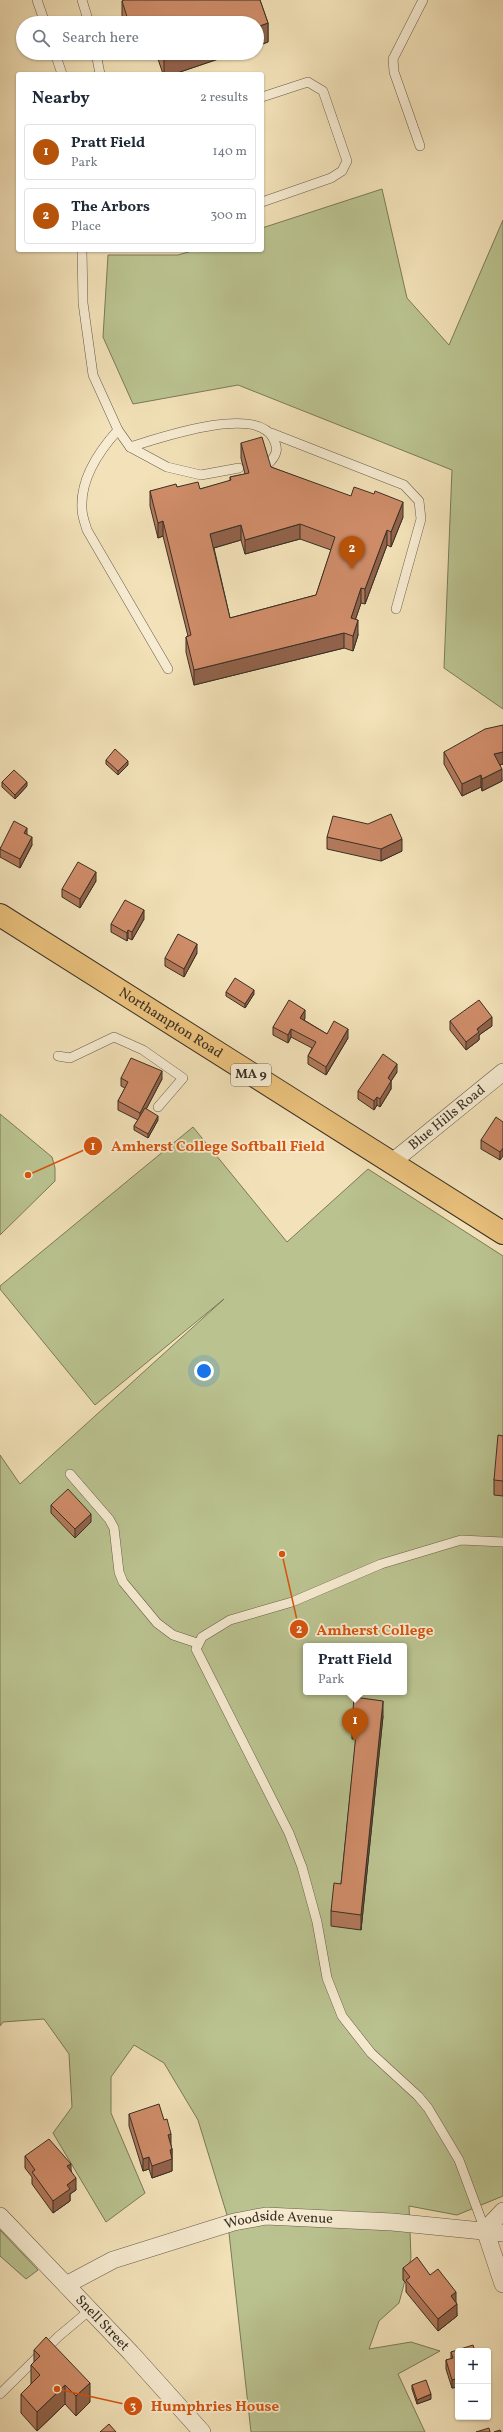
<!DOCTYPE html>
<meta charset="utf-8">
<style>
:root{--surface:#fff;--page:#f6f6f7;--text:#1f2937;--muted:#747a83;--line:#e0e1e3;--accent:#b45309}
body{margin:0;font-family:Vollkorn,serif;background:var(--page);color:var(--text)}
.controls{position:absolute;right:12px;bottom:12px;display:grid;overflow:hidden;border-radius:4px;box-shadow:0 1px 3px #0004}
.controls button{width:36px;height:36px;display:grid;place-items:center;padding:0;border:0;border-bottom:1px solid var(--line);background:var(--surface);color:var(--text);font:20px sans-serif}
.you{position:absolute;left:204px;top:1371px;width:14px;height:14px;margin:-10px;border:3px solid #fff;border-radius:50%;background:#1a73e8;box-shadow:0 0 0 6px #1a73e833}
.badge{display:grid;place-items:center;width:26px;height:26px;border-radius:50%;background:var(--accent);color:#fff;font-size:13px;font-weight:700}
.pin{position:absolute;translate:-50% -33px;filter:drop-shadow(0 1px 2px #0008)}
.pin::after{content:'';position:absolute;top:21px;width:14px;height:12px;background:inherit;clip-path:polygon(0 0,100% 0,50% 100%)}
.popup{position:absolute;left:303px;top:1643px;width:104px;height:52px;box-sizing:border-box;display:grid;place-content:center;border-radius:4px;background:var(--surface);filter:drop-shadow(0 1px 3px #0005);font-size:13px;white-space:nowrap;color:var(--muted)}
.popup b{font-size:15px;color:var(--text)}
.popup::after{content:'';position:absolute;left:50%;top:100%;margin-left:-8px;border:8px solid transparent;border-top-color:var(--surface)}
.list{margin:0;padding:0;list-style:none}
h2{display:flex;justify-content:space-between;align-items:center;height:52px;margin:0;padding:0 16px;font-size:17px}
h2 small{font-size:13px;font-weight:400;color:var(--muted)}
.list li{display:grid;grid-template-columns:26px 1fr auto;gap:12px;align-items:center;box-sizing:border-box;height:56px;margin:0 8px 8px;padding:0 8px;border:1px solid var(--line);border-radius:4px}
.list b{display:block;font-size:15px;white-space:nowrap}
.list p{margin:0;font-size:13px;white-space:nowrap;color:var(--muted)}
.list em{font-size:13px;font-style:normal;color:var(--muted)}
.icon{flex:none;width:22px;height:22px;fill:none;stroke:currentColor;stroke-width:2;stroke-linecap:round;stroke-linejoin:round}
.map{position:relative;flex:none;width:503px;height:2432px;overflow:hidden}
.search{position:absolute;background:var(--surface);box-shadow:0 1px 3px #0004;left:16px;top:16px;width:248px;height:44px;display:flex;align-items:center;gap:10px;box-sizing:border-box;padding:0 14px;border-radius:22px;color:var(--muted);font-size:15px}
.panel{position:absolute;background:var(--surface);box-shadow:0 1px 3px #0004;left:16px;top:72px;width:248px;height:180px;border-radius:4px}
.map>svg:first-child{display:block}
.green{fill:#bac390;stroke:#7a7a5a;fill-rule:evenodd}
.lines{fill:none;stroke-linecap:round;stroke-linejoin:round}
.service-casing{stroke:#685c4a;stroke-width:10}
.minor-casing{stroke:#685c4a;stroke-width:18}
.trunk-casing{stroke:#393025;stroke-width:24}
.service{stroke:#f7ecd2;stroke-width:9}
.minor{stroke:#f7ecd2;stroke-width:17}
.trunk{stroke:#eac17c;stroke-width:22}
.wall{fill:#b2785a;stroke:#393025;fill-rule:evenodd}
.shaded-wall{fill:#91624a;stroke:#393025}
.building{fill:#cf8c69;stroke:#393025;fill-rule:evenodd}
.labels{text-anchor:middle;dominant-baseline:central;stroke-width:3.5;stroke-linejoin:round;paint-order:stroke}
.shield{fill:#f7ecd2;stroke:#726859;stroke-width:1}
.shield-label{font-size:13px;font-weight:bold;fill:#393025}
.street-label{font-size:14px;fill:#393025;stroke:#f7ecd2}
.leader{fill:none;stroke:#d6550e;stroke-width:1.5}
.callout-dot{fill:#d6550e;stroke:#f7ecd2;stroke-width:1.5}
.mark-label{font-size:12px;text-anchor:middle;font-weight:bold;fill:#fff}
.callout-label{font-size:15px;text-anchor:middle;font-weight:bold;fill:#d6550e;stroke:#f7ecd2;stroke-width:3.5;stroke-linejoin:round;paint-order:stroke}
</style>
<div class="map">
<svg width="503" height="2432" viewBox="0 0 503 2432">
<rect width="100%" height="100%" fill="#f3e2b9"/>
<filter id="stains"><feTurbulence type="fractalNoise" baseFrequency=".005" numOctaves="4"/><feColorMatrix values="0 0 0 0 .2 0 0 0 0 .09 0 0 0 0 .02 0 0 0 .5 -.17"/></filter>
<radialGradient id="worn" r=".72"><stop offset=".6" stop-color="#630" stop-opacity="0"/><stop offset="1" stop-color="#630" stop-opacity=".3"/></radialGradient>
<g class="green">
<path d="M382,189L407,298L449,345L503,220V709L444,668L452,470L238,385L133,404L103,337L108,255H178L195,250H262V228Z"/>
<path d="M0,1114L52,1157L55,1168V1181L0,1235Z"/>
<path d="M193,1127L287,1242L368,1169L503,1256V2196L457,2215L409,2206L411,2258L399,2303L379,2321L369,2349L411,2342L440,2351L398,2374L425,2432H251L227,2215L198,2120L164,2063L134,2045L111,2077V2113L145,2193L106,2222L53,2133L72,2107L69,2054L44,2019L3,2022L0,2026V1455L20,1484L224,1299L95,1405L0,1289V1286ZM306,1646H404V1692H306Z"/>
<path d="M0,2230L38,2270L26,2279L0,2256Z"/>
</g>
<g class="lines">
<g class="service-casing">
<g id="service">
<path d="M37,0L45,23"/>
<path d="M82,0L89,23"/>
<path d="M55,53L62,74"/>
<path d="M96,53L100,74"/>
<path d="M262,97L308,82L323,91L347,161L342,171L331,178L262,202"/>
<path d="M420,146L394,72L393,59L423,0"/>
<path d="M82,250L83,303L93,375L118,430L130,447L167,467L201,475L239,468"/>
<path d="M118,430C99,451 80,479 82,509C82,516 85,523 87,530L168,669"/>
<path d="M271,433L404,485L419,501L421,519L396,609"/>
<path d="M130,447C157,439 255,404 273,438C278,448 278,453 270,462"/>
<path d="M58,1056L70,1058L114,1037L143,1050L183,1078L158,1107"/>
<path d="M70,1474L109,1519L114,1528L119,1572L123,1582L157,1623L173,1635L197,1643"/>
<path d="M485,2230L459,2160L428,2108L418,2096L371,2053L342,2016L327,1978L317,1922L302,1867L289,1833L196,1649L202,1637L230,1620L292,1602L381,1564L461,1540L503,1542"/>
<path d="M0,2394L59,2336L90,2310"/>
</g>
</g>
<g class="minor-casing">
<g id="minor">
<path id="s1" d="M391,1163L503,1072"/>
<path d="M503,2211L485,2230L503,2284"/>
<path id="s2" d="M0,2216L131,2353L202,2432"/>
<path id="s3" d="M66,2285L113,2260L234,2222L266,2216L392,2222L503,2233"/>
</g>
</g>
<g class="trunk-casing">
<g id="trunk">
<path id="s4" d="M0,915L503,1233"/>
</g>
</g>
<use href="#service" class="service"/>
<use href="#minor" class="minor"/>
<use href="#trunk" class="trunk"/>
</g>
<g class="wall">
<path d="M124,0H260L268,23V42L257,46V23H123L122,20V1Z"/>
<path d="M156,53H236L174,74H163Z"/>
<path d="M241,443L271,467L403,517L391,547L387,545L365,604L361,603L355,620L358,635L353,651L344,648L194,685L186,652V637L188,636L163,536L158,538L150,506V491L177,487L200,489L230,481V477L245,474L241,458ZM300,539L331,550L316,595L230,618L214,548L241,540L245,554Z"/>
<path d="M444,752L503,764H500L502,781L482,791L481,787L462,796L444,764Z"/>
<path d="M106,760L128,765L118,775L106,764Z"/>
<path d="M2,782L27,786L15,799L2,787Z"/>
<path d="M27,834L32,845L20,868L0,857V848Z"/>
<path d="M327,837L402,851L381,861L327,849Z"/>
<path d="M96,881L80,908L62,897V889Z"/>
<path d="M144,919L132,940L128,938L127,941L111,932V924Z"/>
<path d="M197,953L184,977L165,966V958Z"/>
<path d="M226,992L254,994L245,1008L226,996Z"/>
<path d="M305,1018L304,1020L327,1034L348,1038L326,1075L308,1064V1056L312,1048L291,1037L288,1043L273,1035V1027Z"/>
<path d="M450,1021L492,1026L479,1035V1040L466,1050L450,1030Z"/>
<path d="M397,1072L391,1081V1089L380,1107L377,1105L374,1110L358,1099V1091Z"/>
<path d="M121,1078L162,1079L146,1109L158,1120L148,1138L134,1130V1126L138,1120L118,1110V1101L125,1088L121,1086Z"/>
<path d="M503,1122L500,1160L481,1149V1140Z"/>
<path d="M503,1436V1496L494,1495V1480Z"/>
<path d="M51,1505L91,1522L75,1538L51,1513Z"/>
<path d="M383,1716L361,1930L331,1926V1911L341,1884L356,1739H352V1724Z"/>
<path d="M129,2114L171,2146L172,2149V2171L152,2178L149,2169L143,2171L129,2126Z"/>
<path d="M25,2156L71,2170L76,2190L70,2194V2201L53,2213L32,2184V2177L25,2168Z"/>
<path d="M403,2268L430,2275L456,2302L457,2316L438,2331L406,2292V2283L403,2280Z"/>
<path d="M34,2350L90,2402L76,2416L65,2404L37,2431L21,2413V2394L31,2384V2365L34,2362Z"/>
<path d="M458,2351V2387L452,2388L446,2369V2360L451,2359V2352Z"/>
<path d="M412,2385L431,2399L417,2404L412,2389Z"/>
</g>
<g class="shaded-wall">
<path d="M151,18V23H135Z"/>
<path d="M268,23V42L257,46V27Z"/>
<path d="M179,53H236L174,74H164V58Z"/>
<path d="M403,502V517L391,547V532Z"/>
<path d="M163,521V536L158,538V523Z"/>
<path d="M300,524V539L245,554V540Z"/>
<path d="M241,525V540L210,549V534Z"/>
<path d="M387,530V545L365,604V589Z"/>
<path d="M361,588V603L351,633V618Z"/>
<path d="M358,620V635L353,651V636Z"/>
<path d="M344,633V648L194,685V670Z"/>
<path d="M503,752V764L494,766V754Z"/>
<path d="M128,761V765L118,775V771Z"/>
<path d="M502,769V781L482,791V779Z"/>
<path d="M481,775V787L462,796V784Z"/>
<path d="M27,782V786L15,799V795Z"/>
<path d="M27,828V836L24,833Z"/>
<path d="M32,837V845L20,868V859Z"/>
<path d="M402,839V851L381,861V849Z"/>
<path d="M96,872V881L80,908V899Z"/>
<path d="M144,910V919L132,940V932Z"/>
<path d="M128,930V938L127,941V933Z"/>
<path d="M197,944V953L184,977V969Z"/>
<path d="M254,990V994L245,1008V1004Z"/>
<path d="M305,1010V1018L300,1027V1018Z"/>
<path d="M492,1017V1026L479,1035V1040L466,1050V1042L477,1029Z"/>
<path d="M291,1029V1037L288,1043V1035Z"/>
<path d="M348,1029V1038L326,1075V1067Z"/>
<path d="M397,1064V1072L391,1081V1089L380,1107V1099L388,1078Z"/>
<path d="M162,1071V1079L140,1121V1113Z"/>
<path d="M377,1097V1105L374,1110V1101Z"/>
<path d="M158,1116V1120L148,1138V1134Z"/>
<path d="M503,1148V1156L500,1160V1152Z"/>
<path d="M91,1514V1522L75,1538V1529Z"/>
<path d="M383,1701V1716L361,1930V1915Z"/>
<path d="M171,2134V2146L168,2135Z"/>
<path d="M172,2149V2171L152,2178V2166L170,2150Z"/>
<path d="M149,2157V2169L143,2171V2159Z"/>
<path d="M71,2164V2175L67,2166Z"/>
<path d="M76,2178V2190L70,2194V2201L53,2213V2201L67,2185Z"/>
<path d="M456,2292V2304L451,2296Z"/>
<path d="M457,2304V2316L438,2331V2319Z"/>
<path d="M458,2378V2387L452,2388V2380Z"/>
<path d="M90,2383V2402L76,2416V2396Z"/>
<path d="M65,2385V2404L37,2431V2412Z"/>
<path d="M431,2394V2399L417,2404V2400Z"/>
</g>
<g class="building">
<path d="M124,0H260L268,23L257,27V23H153L151,18L135,23H129L122,1Z"/>
<path d="M163,53H179L164,58Z"/>
<path d="M262,437L271,467L351,496L354,487L374,494L375,491L403,502L391,532L387,530L365,589L361,588L351,618L358,620L353,636L344,633L194,670L186,637L191,635L163,521L158,523L150,491L176,484L177,487L198,482L200,489L231,480L230,477L249,473L241,443ZM300,524L335,537L316,595L230,618L210,534L241,525L245,540Z"/>
<path d="M503,725V752L494,754L502,769L482,779L481,775L462,784L444,752L485,729Z"/>
<path d="M115,749L128,761L118,771L106,760Z"/>
<path d="M14,770L27,782L15,795L2,782Z"/>
<path d="M391,814L402,839L381,849L327,837L333,816L368,824Z"/>
<path d="M14,821L27,828L24,833L32,837L20,859L0,849Z"/>
<path d="M78,862L96,872L80,899L62,889Z"/>
<path d="M125,900L144,910L132,932L128,930L127,933L111,924Z"/>
<path d="M178,934L197,944L184,969L165,958Z"/>
<path d="M235,978L254,990L245,1004L226,992Z"/>
<path d="M289,1000L305,1010L300,1018L327,1034L334,1021L348,1029L326,1067L308,1056L316,1042L291,1029L288,1035L273,1027Z"/>
<path d="M479,1000L492,1017L477,1029L479,1032L466,1042L450,1021Z"/>
<path d="M383,1054L397,1064L388,1078L391,1081L380,1099L377,1097L374,1101L358,1091Z"/>
<path d="M131,1058L162,1071L140,1113L118,1101L128,1082L121,1078Z"/>
<path d="M145,1108L158,1116L148,1134L134,1126Z"/>
<path d="M496,1117L503,1122V1148L500,1152L481,1140Z"/>
<path d="M498,1435L503,1436V1481L494,1480Z"/>
<path d="M68,1489L91,1514L75,1529L51,1505Z"/>
<path d="M354,1697L383,1701L361,1915L331,1911L334,1883L341,1884L357,1724H352Z"/>
<path d="M159,2104L164,2120L167,2119L171,2134L168,2135L172,2149L170,2150L172,2159L152,2166L149,2157L143,2159L129,2114Z"/>
<path d="M49,2139L71,2164L67,2166L76,2178L67,2185L70,2189L53,2201L32,2172L35,2170L25,2156Z"/>
<path d="M417,2257L430,2275L438,2269L456,2292L451,2296L457,2304L438,2319L406,2280L410,2277L403,2268Z"/>
<path d="M46,2337L90,2383L76,2396L65,2385L37,2412L21,2394L40,2375L31,2365L40,2356L34,2350Z"/>
<path d="M473,2345L475,2351H458V2378L452,2380L446,2360L453,2358L451,2352Z"/>
<path d="M426,2380L431,2394L417,2400L412,2385Z"/>
<path d="M109,2424L116,2432H100Z"/>
<path d="M489,2428L490,2432H476Z"/>
<path d="M500,2430L501,2432H494Z"/>
</g>
<g class="labels">
<rect class="shield" x="231" y="1064" width="40" height="22" rx="3"/>
<g class="shield-label">
<text x="251" y="1075">MA 9</text>
</g>
<g class="street-label">
<text stroke="none"><textPath href="#s4" startOffset="202">Northampton Road</textPath></text>
<text stroke="none"><textPath href="#s1" startOffset="72">Blue Hills Road</textPath></text>
<text stroke="none"><textPath href="#s3" startOffset="225">Woodside Avenue</textPath></text>
<text stroke="none"><textPath href="#s2" startOffset="148">Snell Street</textPath></text>
</g>
</g>
<path class="leader" d="M28 1175L93 1146M282 1554L299 1629M57 2389L133 2406"/>
<g class="callout-dot">
<circle cx="28" cy="1175" r="4"/>
<circle cx="282" cy="1554" r="4"/>
<circle cx="57" cy="2389" r="4"/>
<circle cx="93" cy="1146" r="10"/>
<circle cx="299" cy="1629" r="10"/>
<circle cx="133" cy="2406" r="10"/>
</g>
<g class="mark-label">
<text x="93" y="1150">1</text>
<text x="299" y="1633">2</text>
<text x="133" y="2410">3</text>
</g>
<g class="callout-label">
<text x="218" y="1151">Amherst College Softball Field</text>
<text x="375" y="1635">Amherst College</text>
<text x="215" y="2411">Humphries House</text>
</g>
<rect width="100%" height="100%" filter="url(#stains)"/>
<rect width="100%" height="100%" fill="url(#worn)"/>
</svg>
<div class="controls">
<button>+</button>
<button>−</button>
</div>
<div class="you"></div>
<div class="pin badge" style="left:355px;top:1741px">1</div>
<div class="popup"><b>Pratt Field</b>Park</div>
<div class="pin badge" style="left:352px;top:569px">2</div>
<div class="search"><svg class="icon" aria-label="search" viewBox="0 0 24 24"><circle cx="10" cy="10" r="6"/><path d="M15 15l6 6"/></svg>Search here</div>
<section class="panel">
<h2>Nearby<small>2 results</small></h2>
<ul class="list">
<li><span class="badge">1</span><div><b>Pratt Field</b><p>Park</p></div><em>140 m</em></li>
<li><span class="badge">2</span><div><b>The Arbors</b><p>Place</p></div><em>300 m</em></li>
</ul>
</section>
</div>
